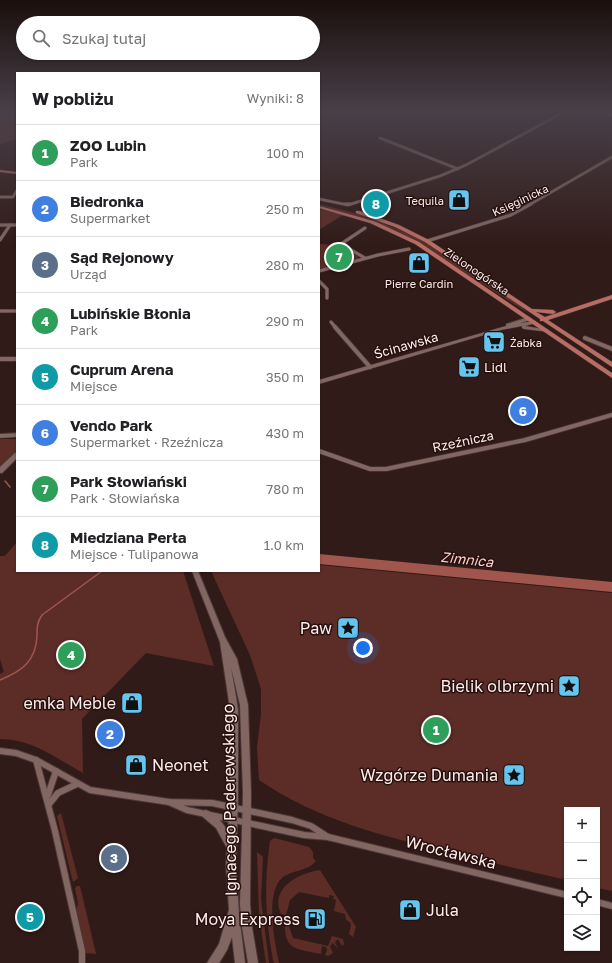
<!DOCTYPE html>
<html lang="pl">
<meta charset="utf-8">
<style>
:root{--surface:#fff;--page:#f6f6f6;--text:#202124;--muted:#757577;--line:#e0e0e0;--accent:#3f6b7f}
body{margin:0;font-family:"Golos Text",sans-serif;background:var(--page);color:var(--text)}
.controls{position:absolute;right:12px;bottom:12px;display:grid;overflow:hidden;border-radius:0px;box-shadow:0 1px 3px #0004}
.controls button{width:36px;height:36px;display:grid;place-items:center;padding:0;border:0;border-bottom:1px solid var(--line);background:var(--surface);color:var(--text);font:20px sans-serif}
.you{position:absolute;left:363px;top:648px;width:14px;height:14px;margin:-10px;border:3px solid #fff;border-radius:50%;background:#1a73e8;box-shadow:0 0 0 6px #1a73e833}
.badge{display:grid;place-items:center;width:26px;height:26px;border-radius:50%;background:var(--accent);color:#fff;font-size:13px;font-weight:700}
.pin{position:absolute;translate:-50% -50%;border:2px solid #fff;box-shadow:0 1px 4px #0006}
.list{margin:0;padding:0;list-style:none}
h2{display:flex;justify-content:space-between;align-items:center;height:52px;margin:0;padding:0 16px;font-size:17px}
h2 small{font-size:13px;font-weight:400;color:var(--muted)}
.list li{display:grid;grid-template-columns:26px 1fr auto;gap:12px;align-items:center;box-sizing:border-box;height:56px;padding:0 16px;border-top:1px solid var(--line)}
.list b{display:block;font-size:15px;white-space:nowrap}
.list p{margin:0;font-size:13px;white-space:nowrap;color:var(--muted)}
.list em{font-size:13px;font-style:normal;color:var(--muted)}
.icon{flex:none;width:22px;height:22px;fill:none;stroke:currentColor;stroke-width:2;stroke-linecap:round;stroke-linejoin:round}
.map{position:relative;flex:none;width:612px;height:963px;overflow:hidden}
.search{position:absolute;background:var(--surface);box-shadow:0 1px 3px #0004;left:16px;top:16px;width:304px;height:44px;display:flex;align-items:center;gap:10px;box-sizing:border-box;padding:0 14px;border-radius:22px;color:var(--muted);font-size:15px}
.panel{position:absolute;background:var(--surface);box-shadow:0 1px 3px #0004;left:16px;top:72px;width:304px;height:500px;border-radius:0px}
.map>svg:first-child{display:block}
.green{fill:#5c2d27}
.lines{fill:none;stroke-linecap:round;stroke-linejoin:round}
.stream{stroke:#a0564d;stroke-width:1.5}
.river{fill:#a0564d;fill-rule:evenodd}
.minor-far3-casing{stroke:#4a3837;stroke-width:3.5}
.minor-far2-casing{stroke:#4a3837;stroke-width:4}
.minor-far1-casing{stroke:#4a3837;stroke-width:5.5}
.minor-casing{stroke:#4a3837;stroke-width:8}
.tertiary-casing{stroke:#4a3837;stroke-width:2}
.secondary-casing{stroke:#4a3837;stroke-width:1}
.primary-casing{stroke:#4a3837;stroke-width:1}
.minor-far3{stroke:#826662;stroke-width:2.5}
.minor-far2{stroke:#826662;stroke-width:3}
.minor-far1{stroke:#826662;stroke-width:4}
.minor{stroke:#826662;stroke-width:6}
.tertiary{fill:#826662;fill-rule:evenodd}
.secondary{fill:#826662;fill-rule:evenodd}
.primary{fill:#b76d64;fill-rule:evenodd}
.labels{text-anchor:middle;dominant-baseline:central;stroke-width:3;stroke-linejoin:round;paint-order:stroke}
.far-poi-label{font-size:11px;fill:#fdedea;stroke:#27110f;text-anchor:end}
.far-street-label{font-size:11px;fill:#fdedea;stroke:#27110f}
.street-label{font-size:13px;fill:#fdedea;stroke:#27110f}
.poi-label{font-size:13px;fill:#fdedea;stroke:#27110f;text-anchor:start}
.water-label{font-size:14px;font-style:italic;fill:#fed1ca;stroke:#27110f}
.near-poi-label{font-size:16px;fill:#fdedea;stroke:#27110f;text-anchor:end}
.near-street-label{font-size:16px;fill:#fdedea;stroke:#27110f}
</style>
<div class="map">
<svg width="612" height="963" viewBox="0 0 612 963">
<rect width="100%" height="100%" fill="#311b18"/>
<g class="green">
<path d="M0,111H17V139L0,144Z"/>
<path d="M319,204L366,216L423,240L514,301L531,315L409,237L371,221L319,206Z"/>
<path d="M319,209L343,215L319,230Z"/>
<path d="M320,244L338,245L358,256L359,259L319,270Z"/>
<path d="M0,439H17V450L0,468Z"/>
<path d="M17,542V571H183L214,666L146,653L82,719L83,773C56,758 32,739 0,739V674L4,672L0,659V556H5Z"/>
<path d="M319,565L612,593V891L597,888V810H567V880C527,871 488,862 449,852C382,836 316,819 259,780L257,747L261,714V689L250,655L211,571H319Z"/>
<path d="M61,813L78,878L73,882L57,816Z"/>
<path d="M274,838L309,847L313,852V858L316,861C308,871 293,870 283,877C264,892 275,943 279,963H274L273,960C265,918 264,883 270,841Z"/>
<path d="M257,852L263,857L261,899L269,963H266L259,915Z"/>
<path d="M320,870L356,927L353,937L349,934L351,925L350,922L346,920L345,914L334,911L336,900L333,899L334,896L329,895V898L299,892L290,900L286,915L281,914C269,888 299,873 320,870Z"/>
<path d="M77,886H80L96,954L85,953L76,912L78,903L75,888Z"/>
<path d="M287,925L289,926L293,938L328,946L332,936L343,939L344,944L342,946L338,939L335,942L338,949L333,943L330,946L333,953L328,956L325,955L327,950L326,947L322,946L321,954C301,949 285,952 285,927Z"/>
</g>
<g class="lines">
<g class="stream">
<path d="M5,481L10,487"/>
<path d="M0,680C22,671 36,661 37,636C37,628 37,622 42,615L102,571"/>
</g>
<path class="river" d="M319,554L612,582V592L319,564Z"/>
<g class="minor-far3-casing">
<g id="minor-far3">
<path d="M601,111L612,115"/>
<path d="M380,138L458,169"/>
<path d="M0,197H13L17,190"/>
<path d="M319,199L348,205L440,176L466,165L566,111"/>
<path d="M529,205L612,157"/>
</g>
</g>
<g class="minor-far2-casing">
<g id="minor-far2">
<path d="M345,204H350"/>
<path d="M0,225H17"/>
<path d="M365,228L341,244L365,258"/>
<path d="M0,240L10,225"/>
<path d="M427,241L511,215L531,204"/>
<path d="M319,271L378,255L409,249"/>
<path d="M319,281L327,289V298"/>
<path d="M0,311H17"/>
<path d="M331,322L336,328"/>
</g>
</g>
<g class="minor-far1-casing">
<g id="minor-far1">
<path d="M335,327L370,367"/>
<path d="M585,338L612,349"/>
<path d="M0,359H17"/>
<path d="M319,451L370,469H386L525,440L612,415"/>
</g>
</g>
<g class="minor-casing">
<g id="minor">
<path d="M0,751L16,753L36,760L90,790L169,802L212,803L292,820L311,826L328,837"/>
<path d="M36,760L55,831L82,951V963"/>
<path d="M48,795L56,771"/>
<path d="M169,802L187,810L304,835L328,837L567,895"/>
<path d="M49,804L58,793L77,784"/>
<path d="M597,902L612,906"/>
</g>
</g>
<g class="tertiary-casing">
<g id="tertiary">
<path d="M17,452V458L2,473H0V467L15,453Z"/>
<path d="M192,571H198L225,637L237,659L248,705L251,793L250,904L252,927L258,963H248L242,927L240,904L243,793L240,705L231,667L238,709V796L236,865L239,915L245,963H235L232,937L227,950L219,963H207L219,944L229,910L226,865L227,848L216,828L203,817L202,814L203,811L206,810C216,814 223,823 228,832L230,796V709L220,642Z"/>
</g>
</g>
<g class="secondary-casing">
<g id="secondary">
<path d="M529,317L532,319L531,320L520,323L536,321V323L525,326L549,330V332L524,329L522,328V326L501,330L319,384V380L506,326V324Z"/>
<path d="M17,433V437L0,438V434Z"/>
</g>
</g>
<g class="primary-casing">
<g id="primary">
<path d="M0,170L17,172V174L0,172Z"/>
<path d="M319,206L374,221L419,242L612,373V378L415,244L370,223L319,208Z"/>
<path d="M356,211H360L399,225L429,240L532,309L553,310L556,312L553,314L536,312L545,317L612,295V299L548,320L612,362V367L543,321H540V319L425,242L395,227L356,213Z"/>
</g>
</g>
<use href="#minor-far3" class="minor-far3"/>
<use href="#minor-far2" class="minor-far2"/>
<use href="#minor-far1" class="minor-far1"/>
<use href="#minor" class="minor"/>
<use href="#tertiary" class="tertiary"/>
<use href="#secondary" class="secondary"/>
<use href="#primary" class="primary"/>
</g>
<linearGradient id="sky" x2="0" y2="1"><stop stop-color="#1b0f0d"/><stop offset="0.45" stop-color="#483f48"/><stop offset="1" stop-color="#483f48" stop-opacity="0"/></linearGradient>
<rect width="612" height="246" fill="url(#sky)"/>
<defs>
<g id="shop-square" transform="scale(1.15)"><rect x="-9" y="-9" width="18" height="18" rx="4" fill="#64c5ee" stroke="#27110f"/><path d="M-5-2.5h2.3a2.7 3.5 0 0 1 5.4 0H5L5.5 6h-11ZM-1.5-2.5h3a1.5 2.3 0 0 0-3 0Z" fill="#111"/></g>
<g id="supermarket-square" transform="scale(1.15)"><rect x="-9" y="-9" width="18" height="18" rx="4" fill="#64c5ee" stroke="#27110f"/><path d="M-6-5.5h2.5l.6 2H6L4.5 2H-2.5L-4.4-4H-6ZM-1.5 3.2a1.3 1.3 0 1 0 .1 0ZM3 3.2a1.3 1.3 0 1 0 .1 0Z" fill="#111"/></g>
<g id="sight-square" transform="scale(1.15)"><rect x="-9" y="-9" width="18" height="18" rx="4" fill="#64c5ee" stroke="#27110f"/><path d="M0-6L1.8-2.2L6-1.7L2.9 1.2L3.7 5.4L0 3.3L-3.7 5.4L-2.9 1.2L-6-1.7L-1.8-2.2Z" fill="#111"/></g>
<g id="fuel-square" transform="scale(1.15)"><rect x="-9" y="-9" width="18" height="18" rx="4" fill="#64c5ee" stroke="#27110f"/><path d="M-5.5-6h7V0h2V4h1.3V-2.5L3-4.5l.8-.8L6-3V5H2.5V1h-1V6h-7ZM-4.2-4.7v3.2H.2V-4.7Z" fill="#111"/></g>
</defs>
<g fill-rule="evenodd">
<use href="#shop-square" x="459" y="200"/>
<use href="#shop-square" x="419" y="263"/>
<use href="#supermarket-square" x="494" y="342"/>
<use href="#supermarket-square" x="469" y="367"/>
<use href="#sight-square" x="348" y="628"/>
<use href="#sight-square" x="569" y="686"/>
<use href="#shop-square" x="132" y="703"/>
<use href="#shop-square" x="136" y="765"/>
<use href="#sight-square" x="514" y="775"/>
<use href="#shop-square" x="410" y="910"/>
<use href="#fuel-square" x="315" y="919"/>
</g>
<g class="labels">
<g class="far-poi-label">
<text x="444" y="200">Tequila</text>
<text x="419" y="283" text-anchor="middle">Pierre Cardin</text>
<text x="510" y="342" text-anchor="start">Żabka</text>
</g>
<g class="far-street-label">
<text transform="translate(520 200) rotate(-25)">Księginicka</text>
<text transform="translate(477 271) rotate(34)">Zielonogórska</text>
</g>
<g class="street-label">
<text transform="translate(406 345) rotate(-16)">Ścinawska</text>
<text transform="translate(463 441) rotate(-12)">Rzeźnicza</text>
</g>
<g class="poi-label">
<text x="484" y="367">Lidl</text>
</g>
<g class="water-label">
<text transform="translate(467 559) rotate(6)">Zimnica</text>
</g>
<g class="near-poi-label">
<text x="332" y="628">Paw</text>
<text x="554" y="686">Bielik olbrzymi</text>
<text x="116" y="703">emka Meble</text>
<text x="152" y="765" text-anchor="start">Neonet</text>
<text x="498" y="775">Wzgórze Dumania</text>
<text x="426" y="910" text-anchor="start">Jula</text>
<text x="300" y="919">Moya Express</text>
</g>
<g class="near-street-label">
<text transform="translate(229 800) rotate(-91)">Ignacego Paderewskiego</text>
<text transform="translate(451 852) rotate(14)">Wrocławska</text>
</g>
</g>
</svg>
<div class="controls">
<button>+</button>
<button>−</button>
<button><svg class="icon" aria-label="locate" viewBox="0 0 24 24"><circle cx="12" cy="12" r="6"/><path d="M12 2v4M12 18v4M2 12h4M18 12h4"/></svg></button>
<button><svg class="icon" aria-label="layers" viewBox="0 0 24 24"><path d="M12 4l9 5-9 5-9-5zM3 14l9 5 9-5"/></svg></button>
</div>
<div class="you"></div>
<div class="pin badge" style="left:436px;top:730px;background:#2e9e5b">1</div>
<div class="pin badge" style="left:110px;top:734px;background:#3f7fe0">2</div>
<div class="pin badge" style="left:114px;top:858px;background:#5c6f8a">3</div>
<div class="pin badge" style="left:71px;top:655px;background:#2e9e5b">4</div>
<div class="pin badge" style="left:30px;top:917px;background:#0f9aa8">5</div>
<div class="pin badge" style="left:523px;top:411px;background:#3f7fe0">6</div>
<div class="pin badge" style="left:339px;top:257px;background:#2e9e5b">7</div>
<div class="pin badge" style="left:376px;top:204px;background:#0f9aa8">8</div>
<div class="search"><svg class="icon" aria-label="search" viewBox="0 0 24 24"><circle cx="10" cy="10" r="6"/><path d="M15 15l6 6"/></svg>Szukaj tutaj</div>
<section class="panel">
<h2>W pobliżu<small>Wyniki: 8</small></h2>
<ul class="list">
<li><span class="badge" style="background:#2e9e5b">1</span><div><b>ZOO Lubin</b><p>Park</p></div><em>100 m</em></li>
<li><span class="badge" style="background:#3f7fe0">2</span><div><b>Biedronka</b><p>Supermarket</p></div><em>250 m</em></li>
<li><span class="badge" style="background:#5c6f8a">3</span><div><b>Sąd Rejonowy</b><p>Urząd</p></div><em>280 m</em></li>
<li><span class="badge" style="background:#2e9e5b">4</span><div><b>Lubińskie Błonia</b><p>Park</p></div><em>290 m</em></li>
<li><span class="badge" style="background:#0f9aa8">5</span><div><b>Cuprum Arena</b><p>Miejsce</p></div><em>350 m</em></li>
<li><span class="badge" style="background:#3f7fe0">6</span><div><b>Vendo Park</b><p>Supermarket · Rzeźnicza</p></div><em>430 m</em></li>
<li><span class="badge" style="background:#2e9e5b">7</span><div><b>Park Słowiański</b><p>Park · Słowiańska</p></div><em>780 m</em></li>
<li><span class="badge" style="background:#0f9aa8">8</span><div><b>Miedziana Perła</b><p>Miejsce · Tulipanowa</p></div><em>1.0 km</em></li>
</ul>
</section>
</div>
